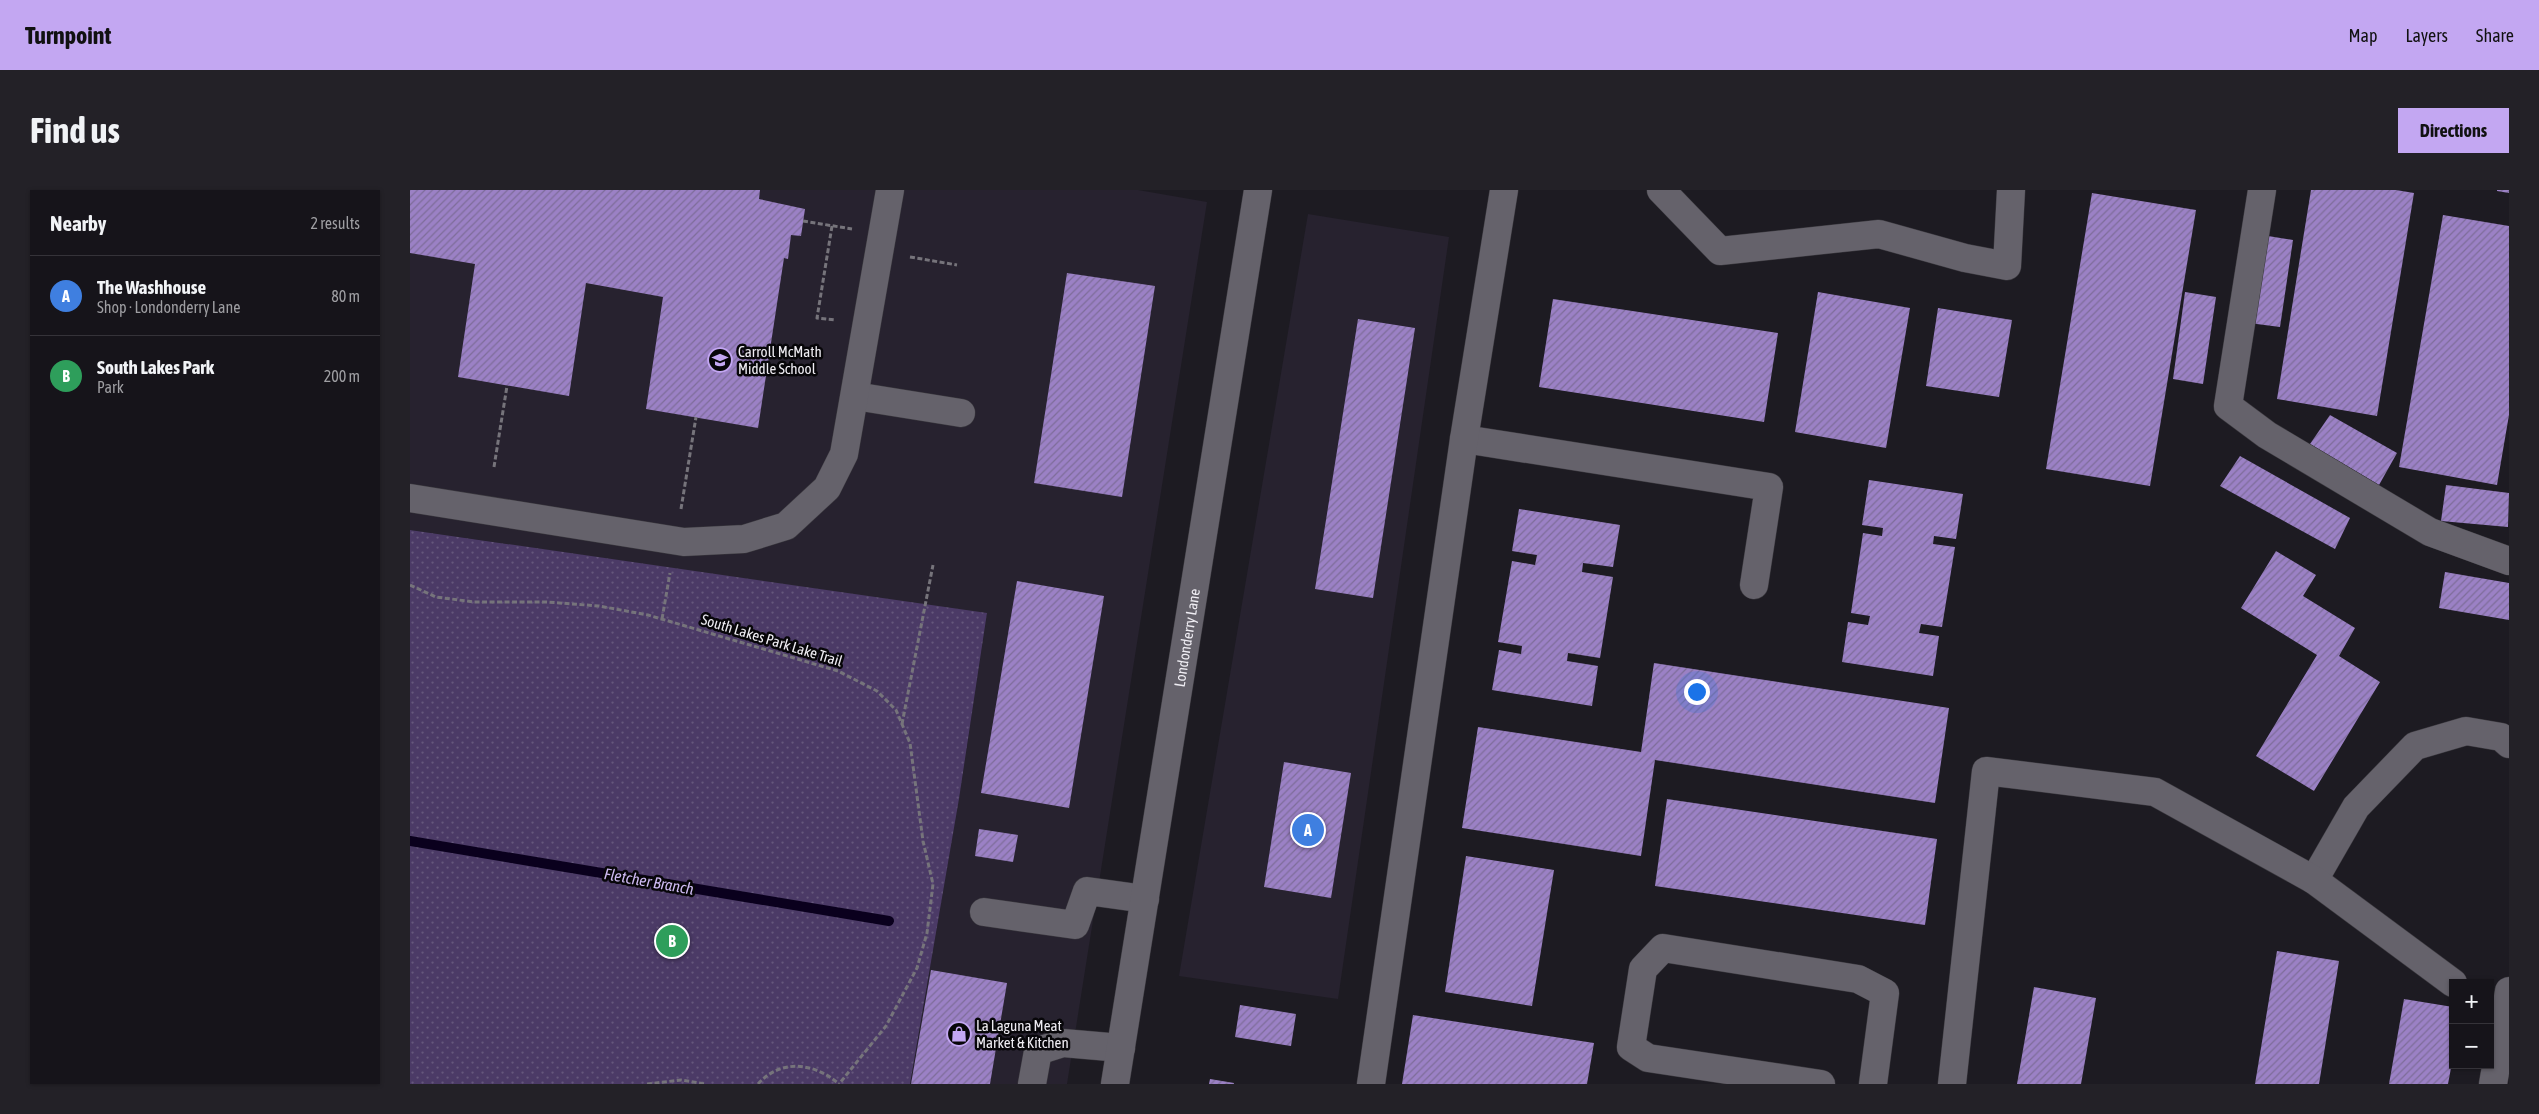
<!DOCTYPE html>
<meta charset="utf-8">
<style>
:root{--surface:#16141a;--page:#232127;--text:#f1f3f6;--muted:#9e9ea2;--line:#353339;--accent:#c3a7f2}
body{margin:0;font-family:"Asap Condensed",sans-serif;background:var(--page);color:var(--text)}
.controls{position:absolute;right:15px;bottom:15px;display:grid;overflow:hidden;border-radius:0px;box-shadow:0 1px 4px #0004}
.controls button{width:45px;height:45px;display:grid;place-items:center;padding:0;border:0;border-bottom:1px solid var(--line);background:var(--surface);color:var(--text);font:25px sans-serif}
.you{position:absolute;left:1286px;top:501px;width:18px;height:18px;margin:-12px;border:4px solid #fff;border-radius:50%;background:#1a73e8;box-shadow:0 0 0 8px #1a73e833}
.badge{display:grid;place-items:center;width:32px;height:32px;border-radius:50%;background:var(--accent);color:#fff;font-size:16px;font-weight:700}
.pin{position:absolute;translate:-50% -50%;border:2px solid #fff;box-shadow:0 1px 5px #0006}
.list{margin:0;padding:0;list-style:none}
h2{display:flex;justify-content:space-between;align-items:center;height:65px;margin:0;padding:0 20px;font-size:21px}
h2 small{font-size:16px;font-weight:400;color:var(--muted)}
.list li{display:grid;grid-template-columns:32px 1fr auto;gap:15px;align-items:center;box-sizing:border-box;height:80px;padding:0 20px;border-top:1px solid var(--line)}
.list b{display:block;font-size:19px;white-space:nowrap}
.list p{margin:0;font-size:16px;white-space:nowrap;color:var(--muted)}
.list em{font-size:16px;font-style:normal;color:var(--muted)}
.map{position:relative;flex:none;width:2099px;height:894px;overflow:hidden;border-radius:0px}
header{display:flex;align-items:center;gap:30px;box-sizing:border-box;height:70px;padding:0 25px;background:var(--accent);color:#111}
header strong{font-size:24px}
nav{display:flex;gap:28px;margin-inline-start:auto;font-size:18px}
.intro{display:flex;align-items:center;justify-content:space-between;box-sizing:border-box;height:120px;padding:0 30px}
h1{margin:0;font-size:35px}
.button{padding:12px 22px;border-radius:0px;background:var(--accent);color:#111;font-size:18px;font-weight:700}
main{display:flex;gap:30px;padding:0 30px}
aside{flex:1;background:var(--surface);border-radius:0px;box-shadow:0 1px 4px #0004}
.map>svg:first-child{display:block}
.built{fill:#27222f}
.park{fill:url(#park-dots)}
.lines{fill:none;stroke-linecap:round;stroke-linejoin:round}
.stream{stroke:#0a001d;stroke-width:10}
.building{fill:url(#building-hatch)}
.minor-casing{stroke:#3b393f;stroke-width:29}
.path{stroke:#76747b;stroke-width:3;stroke-dasharray:5 2.5;stroke-linecap:butt}
.minor{stroke:#65626b;stroke-width:28}
.labels{text-anchor:middle;dominant-baseline:central;stroke-width:5;stroke-linejoin:round;paint-order:stroke}
.poi-label{font-size:15px;fill:#efedf3;stroke:#070609;text-anchor:start}
.street-label{font-size:15px;fill:#efedf3;stroke:#070609}
.water-label{font-size:16px;font-style:italic;fill:#cebaf2;stroke:#070609}
</style>
<header>
<strong>Turnpoint</strong>
<nav><a>Map</a><a>Layers</a><a>Share</a></nav>
</header>
<div class="intro"><h1>Find us</h1><a class="button">Directions</a></div>
<main>
<aside>
<h2>Nearby<small>2 results</small></h2>
<ul class="list">
<li><span class="badge" style="background:#3f7fe0">A</span><div><b>The Washhouse</b><p>Shop · Londonderry Lane</p></div><em>80 m</em></li>
<li><span class="badge" style="background:#2e9e5b">B</span><div><b>South Lakes Park</b><p>Park</p></div><em>200 m</em></li>
</ul>
</aside>
<div class="map">
<svg width="2099" height="894" viewBox="0 0 2099 894">
<defs>
<pattern id="park-dots" width="8" height="8" patternUnits="userSpaceOnUse" patternTransform="scale(1.25)"><rect width="8" height="8" fill="#4b3a66"/><path d="M2 2h.1M6 6h.1" fill="none" stroke="#65577c" stroke-width="1.8" stroke-linecap="round"/></pattern>
<pattern id="building-hatch" width="6" height="6" patternUnits="userSpaceOnUse" patternTransform="scale(1.25)"><rect width="6" height="6" fill="#9b81c5"/><path d="M-1 1l2-2M0 6l6-6M5 7l2-2" fill="none" stroke="#7e6d9a"/></pattern>
</defs>
<rect width="100%" height="100%" fill="#1d1b22"/>
<g class="built">
<path d="M0,0H728L797,12L657,894H500L549,609L577,424L0,340Z"/>
<path d="M898,24L1039,47L928,809L769,786Z"/>
</g>
<path class="park" d="M0,340L577,423L549,609L500,894H0Z"/>
<g class="lines">
<path class="stream" d="M0,651L479,731"/>
</g>
<g class="building">
<path d="M0,0H350L349,9L395,19L391,46L381,45L378,69L374,68L348,238L236,219L253,107L176,93L159,206L48,187L65,74L0,63Z"/>
<path d="M1901,0H1986L2004,3L1967,226L1867,209Z"/>
<path d="M2087,0H2099V3L2087,1Z"/>
<path d="M1682,3L1786,20L1740,296L1636,279Z"/>
<path d="M2033,25L2099,36V225L2087,295L1989,277Z"/>
<path d="M1852,45L1883,50L1870,137L1839,133Z"/>
<path d="M657,83L745,96L712,307L624,293Z"/>
<path d="M1408,102L1500,118L1476,258L1385,242Z"/>
<path d="M1775,102L1806,107L1793,194L1763,189Z"/>
<path d="M1143,109L1368,143L1354,232L1129,197Z"/>
<path d="M1528,118L1602,130L1589,207L1516,196Z"/>
<path d="M948,129L1005,138L963,408L905,399Z"/>
<path d="M1920,225L1987,263L1969,295L1900,254Z"/>
<path d="M1830,266L1940,328L1925,359L1810,296Z"/>
<path d="M1459,290L1553,304L1546,349L1524,346L1523,354L1545,357L1532,437L1511,434L1509,443L1529,446L1523,486L1432,472L1438,432L1458,435L1460,426L1441,423L1453,343L1472,346L1473,338L1452,335Z"/>
<path d="M2036,295L2099,303L2098,337L2031,331Z"/>
<path d="M1109,319L1210,335L1203,377L1173,373L1172,382L1203,387L1190,468L1158,463L1157,471L1188,476L1182,516L1082,500L1089,460L1111,464L1112,456L1088,452L1102,371L1125,375L1127,365L1102,361Z"/>
<path d="M1866,361L1906,385L1893,406L1945,438L1929,466L1970,492L1904,601L1846,566L1907,465L1831,418Z"/>
<path d="M2035,382L2099,393V430L2029,418Z"/>
<path d="M607,391L694,406L659,618L571,603Z"/>
<path d="M1244,473L1539,518L1525,613L1245,570L1231,666L1052,638L1068,537L1231,562Z"/>
<path d="M874,572L941,583L921,708L854,697Z"/>
<path d="M1257,609L1527,649L1515,735L1245,696Z"/>
<path d="M569,639L608,645L603,672L565,666Z"/>
<path d="M1056,666L1144,680L1122,816L1035,802Z"/>
<path d="M1867,761L1929,771L1909,894H1845Z"/>
<path d="M521,780L597,793L580,894H501Z"/>
<path d="M1624,797L1686,808L1671,894H1607Z"/>
<path d="M1994,809L2043,817V867L2038,894H1979Z"/>
<path d="M830,815L886,824L881,856L825,847Z"/>
<path d="M1003,825L1184,853L1177,894H992Z"/>
<path d="M800,889L824,893V894H799Z"/>
</g>
<g class="lines">
<g class="minor-casing">
<g id="minor">
<path d="M1251,0L1310,61L1469,44L1555,68L1597,76L1601,0"/>
<path d="M1852,0L1818,216L1857,245L2020,342L2099,371"/>
<path d="M445,206L551,223"/>
<path d="M1054,249L1359,297L1344,395"/>
<path d="M0,308L274,352L334,349L376,336L417,298L434,264L480,0"/>
<path d="M1904,690L1946,617L2005,556L2056,541L2091,547L2099,554"/>
<path d="M574,722L665,735L677,701L735,709"/>
<path d="M622,894L628,861L653,853L711,858"/>
<path id="s1" d="M705,894L848,0"/>
<path d="M961,894L1054,249L1094,0"/>
<path d="M1411,894L1238,868L1221,857L1233,779L1253,758L1448,789L1475,803L1463,894"/>
<path d="M1542,894L1576,581L1745,602L1904,690L2043,793"/>
<path d="M2083,894L2099,801"/>
</g>
</g>
<g class="path">
<path d="M393,31L442,39"/>
<path d="M422,36L407,128L426,130"/>
<path d="M500,67L547,75"/>
<path d="M84,277L97,196"/>
<path d="M271,319L286,227"/>
<path d="M0,395L26,407L64,412H137L189,416L238,425L428,481L467,501L486,520L500,553L513,651L523,694L517,743L507,778L476,836L429,894"/>
<path d="M252,429L260,383"/>
<path d="M492,534L523,375"/>
<path d="M237,894L271,890L296,894"/>
<path d="M348,894C371,868 405,873 429,894"/>
</g>
<use href="#minor" class="minor"/>
</g>
<defs>
<g id="school-ring" transform="scale(1.25)"><circle r="9.5" fill="#070609" stroke="#c3a7f2" stroke-width="1.5"/><path d="M0-5L7-2L0 1L-7-2ZM-4 1L0 2.5L4 1V4Q0 6-4 4Z" fill="#c3a7f2"/></g>
<g id="shop-ring" transform="scale(1.25)"><circle r="9.5" fill="#070609" stroke="#c3a7f2" stroke-width="1.5"/><path d="M-5-2.5h2.3a2.7 3.5 0 0 1 5.4 0H5L5.5 6h-11ZM-1.5-2.5h3a1.5 2.3 0 0 0-3 0Z" fill="#c3a7f2"/></g>
</defs>
<g fill-rule="evenodd">
<use href="#school-ring" x="310" y="170"/>
<use href="#shop-ring" x="549" y="844"/>
</g>
<g class="labels">
<g class="poi-label">
<text x="328" y="161">Carroll McMath<tspan x="328" dy="17">Middle School</tspan></text>
<text x="566" y="835">La Laguna Meat<tspan x="566" dy="17">Market &amp; Kitchen</tspan></text>
</g>
<g class="street-label">
<text stroke="none"><textPath href="#s1" startOffset="452">Londonderry Lane</textPath></text>
<text transform="translate(362 450) rotate(17)">South Lakes Park Lake Trail</text>
</g>
<g class="water-label">
<text transform="translate(239 691) rotate(10)">Fletcher Branch</text>
</g>
</g>
</svg>
<div class="controls">
<button>+</button>
<button>−</button>
</div>
<div class="you"></div>
<div class="pin badge" style="left:898px;top:640px;background:#3f7fe0">A</div>
<div class="pin badge" style="left:262px;top:751px;background:#2e9e5b">B</div>
</div>
</main>
